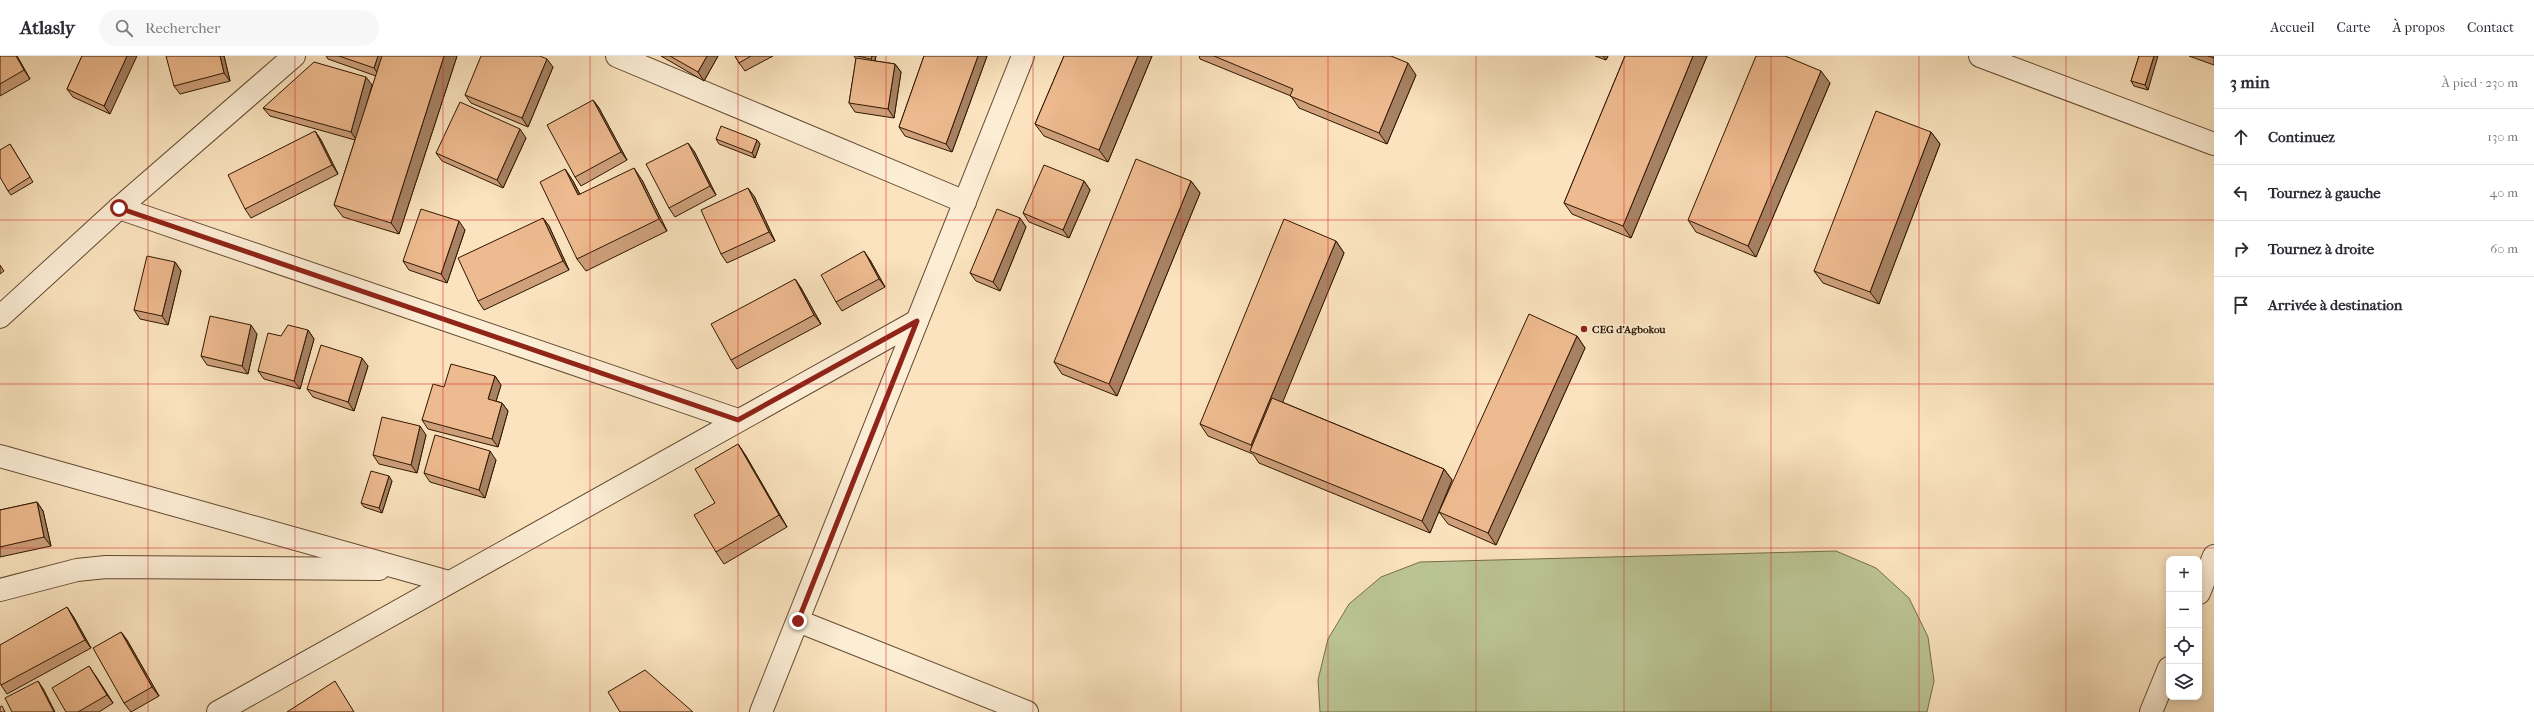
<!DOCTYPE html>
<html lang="fr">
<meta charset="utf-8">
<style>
:root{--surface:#fff;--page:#f7f7f7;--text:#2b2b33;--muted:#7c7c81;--line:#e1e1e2}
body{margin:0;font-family:"IM FELL French Canon",serif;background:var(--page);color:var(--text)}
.controls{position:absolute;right:12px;bottom:12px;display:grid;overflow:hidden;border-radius:8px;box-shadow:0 2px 10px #0003}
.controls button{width:36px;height:36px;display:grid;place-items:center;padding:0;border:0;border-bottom:1px solid var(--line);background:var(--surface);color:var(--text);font:20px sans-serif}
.stop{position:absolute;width:12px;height:12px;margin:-9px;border:3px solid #8f2418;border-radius:50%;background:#fff}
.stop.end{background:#8f2418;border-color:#fff;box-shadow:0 1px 4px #0008}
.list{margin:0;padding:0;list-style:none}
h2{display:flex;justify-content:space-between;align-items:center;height:52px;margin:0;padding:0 16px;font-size:17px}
h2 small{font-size:13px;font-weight:400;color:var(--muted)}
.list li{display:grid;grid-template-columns:26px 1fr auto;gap:12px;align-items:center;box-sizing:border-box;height:56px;padding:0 16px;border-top:1px solid var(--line)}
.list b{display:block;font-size:15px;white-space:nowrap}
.list em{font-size:13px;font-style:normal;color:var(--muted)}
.icon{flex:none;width:22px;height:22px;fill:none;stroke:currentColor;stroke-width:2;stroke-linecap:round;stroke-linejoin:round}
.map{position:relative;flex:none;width:2214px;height:656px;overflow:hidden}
header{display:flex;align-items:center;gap:24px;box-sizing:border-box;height:56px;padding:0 20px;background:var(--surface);border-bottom:1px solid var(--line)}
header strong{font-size:19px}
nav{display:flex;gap:22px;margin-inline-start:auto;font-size:14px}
.search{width:280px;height:36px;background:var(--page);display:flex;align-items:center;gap:10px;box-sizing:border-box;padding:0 14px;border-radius:22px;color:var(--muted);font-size:15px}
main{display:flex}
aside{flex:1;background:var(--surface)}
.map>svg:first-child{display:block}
.green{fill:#bbc494;stroke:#766e4a}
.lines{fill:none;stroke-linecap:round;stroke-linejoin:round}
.street-casing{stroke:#634a30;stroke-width:24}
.street{stroke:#fcedd5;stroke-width:22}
.wall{fill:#cda07b;stroke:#311700}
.shaded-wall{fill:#a78264;stroke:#311700}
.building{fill:#eeba8f;stroke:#311700}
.route{stroke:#8f2418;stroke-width:5}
.grid{fill:none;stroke:#d62828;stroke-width:1;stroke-opacity:0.55}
.poi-dot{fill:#8f2418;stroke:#fcedd5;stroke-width:1.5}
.labels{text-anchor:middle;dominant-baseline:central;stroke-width:3;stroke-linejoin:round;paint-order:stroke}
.poi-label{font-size:11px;font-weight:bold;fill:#311700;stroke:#fcedd5;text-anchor:start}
</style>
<header>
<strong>Atlasly</strong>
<div class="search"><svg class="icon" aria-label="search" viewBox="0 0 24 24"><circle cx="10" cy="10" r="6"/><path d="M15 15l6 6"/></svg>Rechercher</div>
<nav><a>Accueil</a><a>Carte</a><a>À propos</a><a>Contact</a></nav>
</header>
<main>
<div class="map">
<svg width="2214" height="656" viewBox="0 0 2214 656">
<rect width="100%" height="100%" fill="#fae3be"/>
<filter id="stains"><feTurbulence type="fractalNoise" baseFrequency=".005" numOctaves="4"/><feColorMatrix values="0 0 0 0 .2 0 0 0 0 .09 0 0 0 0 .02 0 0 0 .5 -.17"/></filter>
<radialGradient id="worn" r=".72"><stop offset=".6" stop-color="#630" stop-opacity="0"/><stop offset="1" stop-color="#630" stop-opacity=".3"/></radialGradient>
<path class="green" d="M1836,495L1876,512L1909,542L1928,581L1934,625L1927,656H1320L1318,624L1328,583L1349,548L1381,521L1420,506Z"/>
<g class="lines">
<g class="street-casing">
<g id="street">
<path d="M617,0L965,146"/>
<path d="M1980,0L2214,88"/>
<path d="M119,152L738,364"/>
<path d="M0,261L119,152L294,0"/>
<path d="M0,400L449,526"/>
<path d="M0,534L77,514L106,511L379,513"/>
<path d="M2199,537L2214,500"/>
<path d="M798,565L1027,656"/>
<path d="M218,656L917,265"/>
<path d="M761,656L1023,0"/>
<path d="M2151,656L2169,612"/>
</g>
</g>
<use href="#street" class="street"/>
</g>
<g class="wall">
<path d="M0,0H17L30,23L0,40Z"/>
<path d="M82,0L110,58L73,41L67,33Z"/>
<path d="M224,0L230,25L180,38L174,30Z"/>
<path d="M326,0H457L399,178L343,161L334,149L355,84L270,60L263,52L372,29L370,38L376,20L328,3Z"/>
<path d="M661,0H718L704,25Z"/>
<path d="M735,0H773L745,15L739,7Z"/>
<path d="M854,0H876L875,5L895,8L901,16L894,62L855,56L849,47L856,3Z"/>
<path d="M924,0H987L952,96L905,80L899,71Z"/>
<path d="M1064,0H1152L1108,106L1044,80L1035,68Z"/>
<path d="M1199,0H1391L1416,19L1387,88L1299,52L1291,40L1200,3Z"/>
<path d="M1595,0H1608L1606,4Z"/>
<path d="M1625,0H1707L1631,182L1572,158L1564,147Z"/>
<path d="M2139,0L2148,34L2134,30L2131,25Z"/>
<path d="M2189,0H2214V9Z"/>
<path d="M553,11L528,71L471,47L465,39Z"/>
<path d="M1830,27L1756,201L1696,176L1688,164Z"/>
<path d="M593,44L599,52L627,104L581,130L575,121Z"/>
<path d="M315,75L321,84L338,118L251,162L245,153Z"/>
<path d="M1931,76L1940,88L1879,248L1823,227L1814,215Z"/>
<path d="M526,82L503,132L442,105L436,97Z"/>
<path d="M716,83L757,84L760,88L755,102L719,88Z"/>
<path d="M10,88L33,126L11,139L8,135Z"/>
<path d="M694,95L716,139L675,161L669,152Z"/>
<path d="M565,113L573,125L580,138L642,124L667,175L586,215L577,203Z"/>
<path d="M1084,125L1090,134L1069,182L1029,166L1023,157Z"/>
<path d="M1191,125L1200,137L1117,340L1062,318L1054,306Z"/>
<path d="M754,140L775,185L727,207L721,198Z"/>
<path d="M543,162L549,170L569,214L484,254L478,245Z"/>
<path d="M1020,162L1026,171L1000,235L976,225L970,217Z"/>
<path d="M465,174L447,227L409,214L403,205Z"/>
<path d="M1336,185L1344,197L1282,346L1444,413L1452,424L1430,477L1259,407L1253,398L1208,380L1200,368Z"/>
<path d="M870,204L885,231L842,255L836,246Z"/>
<path d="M175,206L181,215L168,269L140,263L134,254Z"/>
<path d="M0,209L4,215L0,218Z"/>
<path d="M795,223L801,232L821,268L737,313L731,304Z"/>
<path d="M308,274L314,283L300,333L264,323L258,315Z"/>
<path d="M257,278L248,318L207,309L201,300Z"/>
<path d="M1577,280L1585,292L1496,489L1448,468L1439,456Z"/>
<path d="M368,310L354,355L313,341L307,333Z"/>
<path d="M495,320L501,329L496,345L502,347L508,355L498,391L428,373L422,364L444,331Z"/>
<path d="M426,379L417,417L379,408L373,399Z"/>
<path d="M738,388L746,400L787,471L724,508L716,496L715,447Z"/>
<path d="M496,404L485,442L430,426L424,417Z"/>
<path d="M392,425L382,457L364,451L361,447Z"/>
<path d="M37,446L43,455L51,490L0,501V454Z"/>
<path d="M73,560L91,592L7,638L1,629Z"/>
<path d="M121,576L127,584L159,640L131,656L124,647Z"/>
<path d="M95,619L113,647L99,656H66Z"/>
</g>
<g class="shaded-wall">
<path d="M16,0H17L30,23L24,14Z"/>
<path d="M127,0H137L110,58L104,50Z"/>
<path d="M220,0H224L230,25L224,17Z"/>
<path d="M378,0H387L380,21L374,12Z"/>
<path d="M444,0H457L399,178L391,167Z"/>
<path d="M707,0H718L704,25L698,16Z"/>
<path d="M872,0H876L874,7L871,3Z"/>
<path d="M978,0H987L952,96L946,88Z"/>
<path d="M1138,0H1152L1108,106L1099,94Z"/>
<path d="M1603,0H1608L1606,4Z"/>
<path d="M1693,0H1707L1631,182L1623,170Z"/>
<path d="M2154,0H2158L2148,34L2145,29Z"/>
<path d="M547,3L553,11L528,71L522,62Z"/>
<path d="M1408,7L1416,19L1387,88L1379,77Z"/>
<path d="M895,8L901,16L894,62L888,53Z"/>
<path d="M1821,15L1830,27L1756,201L1748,190Z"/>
<path d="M366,21L372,29L357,85L351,76Z"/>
<path d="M593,44L599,52L627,104L621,96Z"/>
<path d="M520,73L526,82L503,132L497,124Z"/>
<path d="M315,75L321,84L338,118L332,109Z"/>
<path d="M1931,76L1940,88L1879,248L1870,236Z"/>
<path d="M757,84L760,88L755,102L752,97Z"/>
<path d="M688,87L694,95L716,139L710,130Z"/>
<path d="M634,112L642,124L667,175L659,163Z"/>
<path d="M565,113L573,125L586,151L578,139Z"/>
<path d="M1084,125L1090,134L1069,182L1063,174Z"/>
<path d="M1191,125L1200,137L1117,340L1109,328Z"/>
<path d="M748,132L754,140L775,185L769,176Z"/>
<path d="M543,162L549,170L569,214L563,205Z"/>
<path d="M1020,162L1026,171L1000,235L993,226Z"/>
<path d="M459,165L465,174L447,227L441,218Z"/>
<path d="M1336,185L1344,197L1261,399L1257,398L1251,389Z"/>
<path d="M864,195L870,204L885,231L879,223Z"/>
<path d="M175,206L181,215L168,269L162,260Z"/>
<path d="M795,223L801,232L821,268L814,259Z"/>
<path d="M251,269L257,278L248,318L242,310Z"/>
<path d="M308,274L314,283L300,333L294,325Z"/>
<path d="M1577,280L1585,292L1496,489L1488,477Z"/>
<path d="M362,302L368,310L354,355L348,346Z"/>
<path d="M495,320L501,329L494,352L488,343Z"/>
<path d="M502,347L508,355L498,391L492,383Z"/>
<path d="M420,370L426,379L417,417L411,409Z"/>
<path d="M738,388L746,400L787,471L779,459Z"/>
<path d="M490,395L496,404L485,442L479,434Z"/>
<path d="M1444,413L1452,424L1430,477L1422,465Z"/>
<path d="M389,420L392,425L382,457L379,452Z"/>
<path d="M37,446L43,455L51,490L44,481Z"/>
<path d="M67,551L73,560L91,592L85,584Z"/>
<path d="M121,576L127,584L159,640L152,631Z"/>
<path d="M89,610L95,619L113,647L107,639Z"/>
<path d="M38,625L44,634L55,656H54Z"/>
</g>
<g class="building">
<path d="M0,0H16L24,14L0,28Z"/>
<path d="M82,0H127L104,50L67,33Z"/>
<path d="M166,0H220L224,17L174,30Z"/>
<path d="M339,0H378L374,12Z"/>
<path d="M382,0H444L391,167L334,149Z"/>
<path d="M481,0H540L547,3L522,62L465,39Z"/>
<path d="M670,0H707L698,16Z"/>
<path d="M735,0H751L739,7Z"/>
<path d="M858,0H872L871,3Z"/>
<path d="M924,0H978L946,88L899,71Z"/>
<path d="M1064,0H1138L1099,94L1035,68Z"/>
<path d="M1214,0H1391L1408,7L1379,77L1290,40L1293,33Z"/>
<path d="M1625,0H1693L1623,170L1564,147Z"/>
<path d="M1756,0H1785L1821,15L1748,190L1688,164Z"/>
<path d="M2139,0H2154L2145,29L2131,25Z"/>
<path d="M2208,0H2214V2Z"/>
<path d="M856,2L895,8L888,53L849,47Z"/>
<path d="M314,6L366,21L351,76L263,52Z"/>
<path d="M593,44L621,96L575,121L547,69Z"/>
<path d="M460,46L520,73L497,124L436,97Z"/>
<path d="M1876,55L1931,76L1870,236L1814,215Z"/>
<path d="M721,70L757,84L752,97L716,83Z"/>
<path d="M315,75L332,109L245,153L228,119Z"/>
<path d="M688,87L710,130L669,152L646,108Z"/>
<path d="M10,88L30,121L8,135L0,121V94Z"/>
<path d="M1136,103L1191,125L1109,328L1054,306Z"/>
<path d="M1044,109L1084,125L1063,174L1023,157Z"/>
<path d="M634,112L659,163L577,203L540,126L565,113L578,139Z"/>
<path d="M748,132L769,176L721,198L701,154Z"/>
<path d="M421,153L459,165L441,218L403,205Z"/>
<path d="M997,153L1020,162L993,226L970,217Z"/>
<path d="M543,162L563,205L478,245L458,202Z"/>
<path d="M1284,163L1336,185L1251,389L1200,368Z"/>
<path d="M864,195L879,223L836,246L821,219Z"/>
<path d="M147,200L175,206L162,260L134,254Z"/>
<path d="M795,223L814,259L731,304L711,268Z"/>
<path d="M1529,258L1577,280L1488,477L1439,456Z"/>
<path d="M210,260L251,269L242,310L201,300Z"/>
<path d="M288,269L308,274L294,325L258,315L268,277L281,280Z"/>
<path d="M321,289L362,302L348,346L307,333Z"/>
<path d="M451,308L495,320L488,343L502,347L492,383L422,364L433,328L444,331Z"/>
<path d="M1272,342L1444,413L1422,465L1250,395Z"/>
<path d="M382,361L420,370L411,409L373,399Z"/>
<path d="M435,379L490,395L479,434L424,417Z"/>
<path d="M738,388L779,459L716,496L694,459L715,447L695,413Z"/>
<path d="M371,415L389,420L379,452L361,447Z"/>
<path d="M37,446L44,481L0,491V454Z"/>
<path d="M67,551L85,584L1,629L0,627V589Z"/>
<path d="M121,576L152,631L124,647L93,592Z"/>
<path d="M89,610L107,639L78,656H66L52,632Z"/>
<path d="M645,614L693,656H620L608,636Z"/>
<path d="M38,625L54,656H12L5,642Z"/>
<path d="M335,625L354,656H287Z"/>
<path d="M2,650L5,656H0V651Z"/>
</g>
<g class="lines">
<path class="route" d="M119,152L738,364L917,265L798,565"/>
</g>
<path class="grid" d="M148,0V656M295,0V656M443,0V656M590,0V656M738,0V656M886,0V656M1033,0V656M1181,0V656M1328,0V656M1476,0V656M1624,0V656M1771,0V656M1919,0V656M2066,0V656M0,164H2214M0,328H2214M0,492H2214"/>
<circle class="poi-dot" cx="1584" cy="273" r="4"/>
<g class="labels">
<g class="poi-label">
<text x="1592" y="273">CEG d'Agbokou</text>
</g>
</g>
<rect width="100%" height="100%" filter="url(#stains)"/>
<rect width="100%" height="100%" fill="url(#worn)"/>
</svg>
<div class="controls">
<button>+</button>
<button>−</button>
<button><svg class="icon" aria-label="locate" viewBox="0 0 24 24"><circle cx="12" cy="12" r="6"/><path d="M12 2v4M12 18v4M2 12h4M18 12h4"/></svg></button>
<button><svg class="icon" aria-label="layers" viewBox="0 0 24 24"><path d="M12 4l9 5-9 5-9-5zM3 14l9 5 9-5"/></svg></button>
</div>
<div class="stop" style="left:119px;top:152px"></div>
<div class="stop end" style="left:798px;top:565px"></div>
</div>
<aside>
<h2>3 min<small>À pied · 230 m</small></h2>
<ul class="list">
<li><svg class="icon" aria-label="ahead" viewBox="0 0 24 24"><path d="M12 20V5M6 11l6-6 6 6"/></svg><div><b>Continuez</b></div><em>130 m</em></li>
<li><svg class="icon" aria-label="left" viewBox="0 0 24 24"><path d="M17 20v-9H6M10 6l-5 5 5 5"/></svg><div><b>Tournez à gauche</b></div><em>40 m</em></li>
<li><svg class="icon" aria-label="right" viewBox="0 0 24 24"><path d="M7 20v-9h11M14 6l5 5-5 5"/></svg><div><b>Tournez à droite</b></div><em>60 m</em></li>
<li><svg class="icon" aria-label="arrive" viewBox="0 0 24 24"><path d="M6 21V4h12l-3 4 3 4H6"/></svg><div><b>Arrivée à destination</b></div></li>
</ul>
</aside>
</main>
